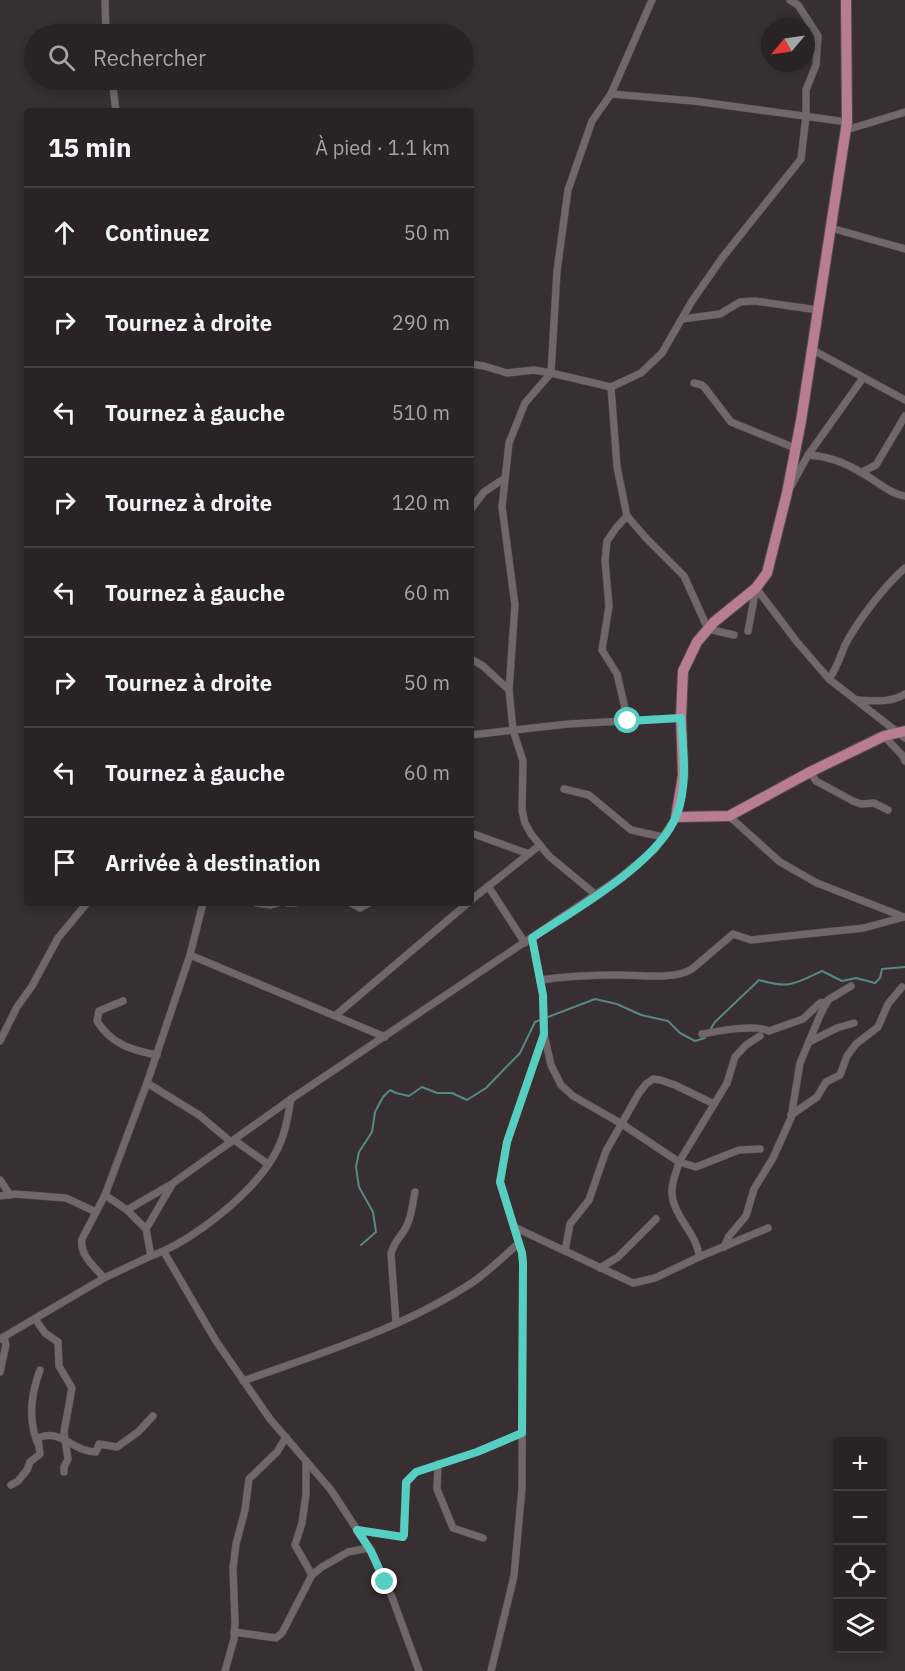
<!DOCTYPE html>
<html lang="fr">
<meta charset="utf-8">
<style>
:root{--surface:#2a2326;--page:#322b2e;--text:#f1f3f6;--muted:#a5a4a7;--line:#464043}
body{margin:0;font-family:"IBM Plex Sans",sans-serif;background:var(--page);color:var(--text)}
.controls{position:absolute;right:18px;bottom:18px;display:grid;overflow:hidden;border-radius:6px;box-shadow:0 3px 9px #0003}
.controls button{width:54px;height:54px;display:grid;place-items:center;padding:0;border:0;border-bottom:2px solid var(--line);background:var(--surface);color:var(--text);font:30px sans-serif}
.compass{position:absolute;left:761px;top:18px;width:54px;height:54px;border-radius:50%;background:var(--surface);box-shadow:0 3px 9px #0003;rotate:241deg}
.stop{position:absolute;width:18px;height:18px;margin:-14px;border:4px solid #56cec2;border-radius:50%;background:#fff}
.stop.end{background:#56cec2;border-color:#fff;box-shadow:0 2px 6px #0008}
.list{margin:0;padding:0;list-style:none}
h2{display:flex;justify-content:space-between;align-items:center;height:78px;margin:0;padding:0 24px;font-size:26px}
h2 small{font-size:20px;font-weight:400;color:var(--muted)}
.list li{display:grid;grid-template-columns:39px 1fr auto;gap:18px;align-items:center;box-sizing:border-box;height:90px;padding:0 24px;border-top:2px solid var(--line)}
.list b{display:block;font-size:22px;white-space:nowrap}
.list em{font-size:20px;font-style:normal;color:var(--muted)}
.icon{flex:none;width:33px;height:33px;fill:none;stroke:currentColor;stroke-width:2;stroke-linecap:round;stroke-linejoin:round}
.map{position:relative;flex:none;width:905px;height:1671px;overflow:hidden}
.search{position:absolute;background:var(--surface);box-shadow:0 3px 9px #0003;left:24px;top:24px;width:450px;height:66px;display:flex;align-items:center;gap:15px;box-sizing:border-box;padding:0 21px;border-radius:33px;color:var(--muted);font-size:22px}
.panel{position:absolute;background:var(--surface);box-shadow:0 3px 9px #0003;left:24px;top:108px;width:450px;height:798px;border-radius:6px}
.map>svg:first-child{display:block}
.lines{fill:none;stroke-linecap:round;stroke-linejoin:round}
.stream{stroke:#568884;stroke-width:2}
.street-casing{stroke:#534b4e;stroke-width:8}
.primary-casing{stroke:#534b4e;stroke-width:12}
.street{stroke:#71676a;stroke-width:7}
.primary{stroke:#b87d92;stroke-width:10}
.route{stroke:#56cec2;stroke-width:8}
</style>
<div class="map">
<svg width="905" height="1671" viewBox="0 0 905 1671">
<rect width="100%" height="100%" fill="#382f32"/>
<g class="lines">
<path class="stream" d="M361,1245L376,1232L373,1212L359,1187L356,1167L359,1152L372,1132L375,1112L383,1097L390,1090L396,1093L409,1096L422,1087L437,1093H452L467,1100L486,1088L520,1053L535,1022L595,999L617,1004L641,1015L668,1021L680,1033L695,1041L705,1038L715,1022L759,980C790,989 794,984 822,971L842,981L856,978L875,983L880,978L882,969L905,967"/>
<g class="street-casing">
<g id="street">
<path d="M105,0L106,34"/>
<path d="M112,80L116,111"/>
<path d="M611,94L694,101L847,122"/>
<path d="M846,130L905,112"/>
<path d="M831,228L905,249"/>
<path d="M682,319L720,314L740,302L755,301L818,310"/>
<path d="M811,349L905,400"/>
<path d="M471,364L484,366L507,373L534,370L551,373L611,387L641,373L662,353L692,301L722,258L801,159L806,116V90L816,65L818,36L798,5L790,0"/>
<path d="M694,383L702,385L705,388L731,422L795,448"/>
<path d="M611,387L617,467L627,516L646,538L684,576L708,629L734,635"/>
<path d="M808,455C827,456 846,463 862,473C876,480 889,494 905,496"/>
<path d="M862,472L876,465L905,416"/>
<path d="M791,486L808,455L863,378"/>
<path d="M471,509L484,492L505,478"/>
<path d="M627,516L616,528L607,541L605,561L609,606L602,650L617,674L628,721"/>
<path d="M748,631L756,588L797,642L829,679L905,738"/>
<path d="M471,659L483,666L509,690"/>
<path d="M829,679C837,668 840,657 845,645C857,622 885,585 905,568"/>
<path d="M857,700C873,701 891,703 905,694"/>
<path d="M471,735L568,724L681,718"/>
<path d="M884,736L903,756L905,761"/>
<path d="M810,772L816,781L853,801L861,804L874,803L888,810"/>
<path d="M564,789L589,795L631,830L663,837"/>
<path d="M729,816L780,862L817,883L904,917"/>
<path d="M471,833L529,854"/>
<path d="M488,886L525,943"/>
<path d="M596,895L549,856L531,834L525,823L522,810L523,761L513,730L509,690L515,605L502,507L509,443L525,403L551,373L557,271L568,190L592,121L611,94L652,0"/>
<path d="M471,900L540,845"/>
<path d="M256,903L271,905L278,903"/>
<path d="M287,903H295"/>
<path d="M351,903L360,908L369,903"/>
<path d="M190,955L385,1037"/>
<path d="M540,980C567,976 593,975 619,975C640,975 675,980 692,969L733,934L751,940L864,928L904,917"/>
<path d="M123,1001L99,1011L97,1021C111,1044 131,1050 157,1055"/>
<path d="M336,1015L468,903"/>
<path d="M702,1034C720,1031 753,1024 769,1031L803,1019L820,1003L827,1002"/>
<path d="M760,1036L746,1045L735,1057L727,1083L679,1162L696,1167L739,1150L760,1149"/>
<path d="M0,1041L17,1007L32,986L58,938L87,903"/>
<path d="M809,1042L837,1028L854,1023"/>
<path d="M147,1083L199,1115L231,1142"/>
<path d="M791,1115L817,1097L826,1082L840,1075L847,1056L856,1044L878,1027L888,1004L902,987"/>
<path d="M234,1140L268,1164"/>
<path d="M0,1180L10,1195"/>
<path d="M105,1195L127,1210L146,1229"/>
<path d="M0,1196L15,1194L66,1198L96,1212"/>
<path d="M127,1210L170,1185"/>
<path d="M514,1227L633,1283L655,1278L699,1257C698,1233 671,1216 672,1190C672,1181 677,1171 679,1162L622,1124L573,1096L561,1085L551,1065L544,1034"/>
<path d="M724,1247L729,1236L746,1216L754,1189L773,1158L791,1118L800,1063L821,1013L828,1000L851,986"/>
<path d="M565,1251L570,1224L589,1200L606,1151L639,1093L646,1084L653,1079L660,1080L675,1085L714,1104"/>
<path d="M164,1252L216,1341L270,1419L331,1490L369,1548L392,1597L419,1671"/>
<path d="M151,1256C193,1241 255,1192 276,1152C285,1136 288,1116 291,1099"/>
<path d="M699,1257L768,1228"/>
<path d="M600,1268L618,1257L656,1219"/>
<path d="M104,1278C95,1267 79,1255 82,1239L105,1195L147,1083L190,955L203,903"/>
<path d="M35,1319L45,1333L58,1342L59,1366L72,1388L64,1432L68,1459L64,1467V1472"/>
<path d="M396,1323L391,1254C393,1243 400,1238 405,1229C412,1218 412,1205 415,1192"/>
<path d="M0,1339L104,1278L151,1256L146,1229L173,1183L291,1099L617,880L655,849L676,817"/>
<path d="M0,1372L6,1345L4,1337"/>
<path d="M243,1381C321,1353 404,1328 473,1282C489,1271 504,1256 519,1243"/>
<path d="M37,1442C28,1417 31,1395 40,1370"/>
<path d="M306,1461V1494L302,1523L295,1545L312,1575"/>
<path d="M438,1464L437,1489L453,1528L483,1538"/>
<path d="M11,1485L18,1481L27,1470L30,1462L40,1454L38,1438C61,1428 73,1452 96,1452L99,1444L117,1447L138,1432L153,1416"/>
<path d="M357,1530L403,1537L407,1482L416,1472L477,1452L522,1433"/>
<path d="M234,1632L276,1638L282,1633L312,1575L322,1567L348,1552L369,1548"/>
<path d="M225,1671L234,1639L235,1623L233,1568L236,1544L245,1510L249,1479L277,1452L286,1437"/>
<path d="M491,1671L514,1576L522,1488L523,1263L522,1253L500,1182L507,1142L544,1034L543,995L532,938"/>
</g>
</g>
<g class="primary-casing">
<path id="primary" d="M846,0L847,122L801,421L787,493L767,573L756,588L714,622L697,642L683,671L681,718L683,775L676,817L729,816L810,772L884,736L905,731"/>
</g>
<use href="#street" class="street"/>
<use href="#primary" class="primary"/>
</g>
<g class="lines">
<path class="route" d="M385,1582L371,1551L357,1530L403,1537L404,1535L406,1482L416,1472L477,1452L522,1433L523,1263L522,1253L500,1182L507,1142L544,1034L543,995L532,938C575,909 659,863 677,814C688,785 683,749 681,718L628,721"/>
</g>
</svg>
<div class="controls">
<button>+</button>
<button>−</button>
<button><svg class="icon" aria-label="locate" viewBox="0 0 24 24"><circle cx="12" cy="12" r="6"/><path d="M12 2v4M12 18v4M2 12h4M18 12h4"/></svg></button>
<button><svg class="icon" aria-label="layers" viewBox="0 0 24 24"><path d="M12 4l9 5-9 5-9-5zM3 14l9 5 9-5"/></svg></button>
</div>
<svg class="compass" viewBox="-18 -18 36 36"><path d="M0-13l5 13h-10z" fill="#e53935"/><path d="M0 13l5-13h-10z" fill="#a5a4a7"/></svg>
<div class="stop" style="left:628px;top:721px"></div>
<div class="stop end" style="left:385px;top:1582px"></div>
<div class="search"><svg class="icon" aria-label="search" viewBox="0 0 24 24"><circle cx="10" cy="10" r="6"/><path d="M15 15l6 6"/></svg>Rechercher</div>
<section class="panel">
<h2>15 min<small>À pied · 1.1 km</small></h2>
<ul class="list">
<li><svg class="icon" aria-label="ahead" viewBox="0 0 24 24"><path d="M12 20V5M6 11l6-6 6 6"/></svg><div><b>Continuez</b></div><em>50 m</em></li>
<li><svg class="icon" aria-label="right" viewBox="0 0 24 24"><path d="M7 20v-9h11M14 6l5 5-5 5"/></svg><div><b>Tournez à droite</b></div><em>290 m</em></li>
<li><svg class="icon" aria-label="left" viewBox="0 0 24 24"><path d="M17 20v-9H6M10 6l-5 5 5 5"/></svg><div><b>Tournez à gauche</b></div><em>510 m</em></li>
<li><svg class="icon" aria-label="right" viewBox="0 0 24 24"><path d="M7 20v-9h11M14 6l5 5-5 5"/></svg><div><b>Tournez à droite</b></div><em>120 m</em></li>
<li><svg class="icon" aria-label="left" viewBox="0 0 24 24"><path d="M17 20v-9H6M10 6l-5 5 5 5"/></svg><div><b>Tournez à gauche</b></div><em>60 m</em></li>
<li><svg class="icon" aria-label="right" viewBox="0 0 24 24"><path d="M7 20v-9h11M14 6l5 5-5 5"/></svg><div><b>Tournez à droite</b></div><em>50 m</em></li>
<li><svg class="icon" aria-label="left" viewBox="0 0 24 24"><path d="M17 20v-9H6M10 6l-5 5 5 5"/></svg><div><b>Tournez à gauche</b></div><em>60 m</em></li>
<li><svg class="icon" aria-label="arrive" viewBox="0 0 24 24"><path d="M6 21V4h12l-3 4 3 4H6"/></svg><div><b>Arrivée à destination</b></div></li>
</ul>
</section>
</div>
